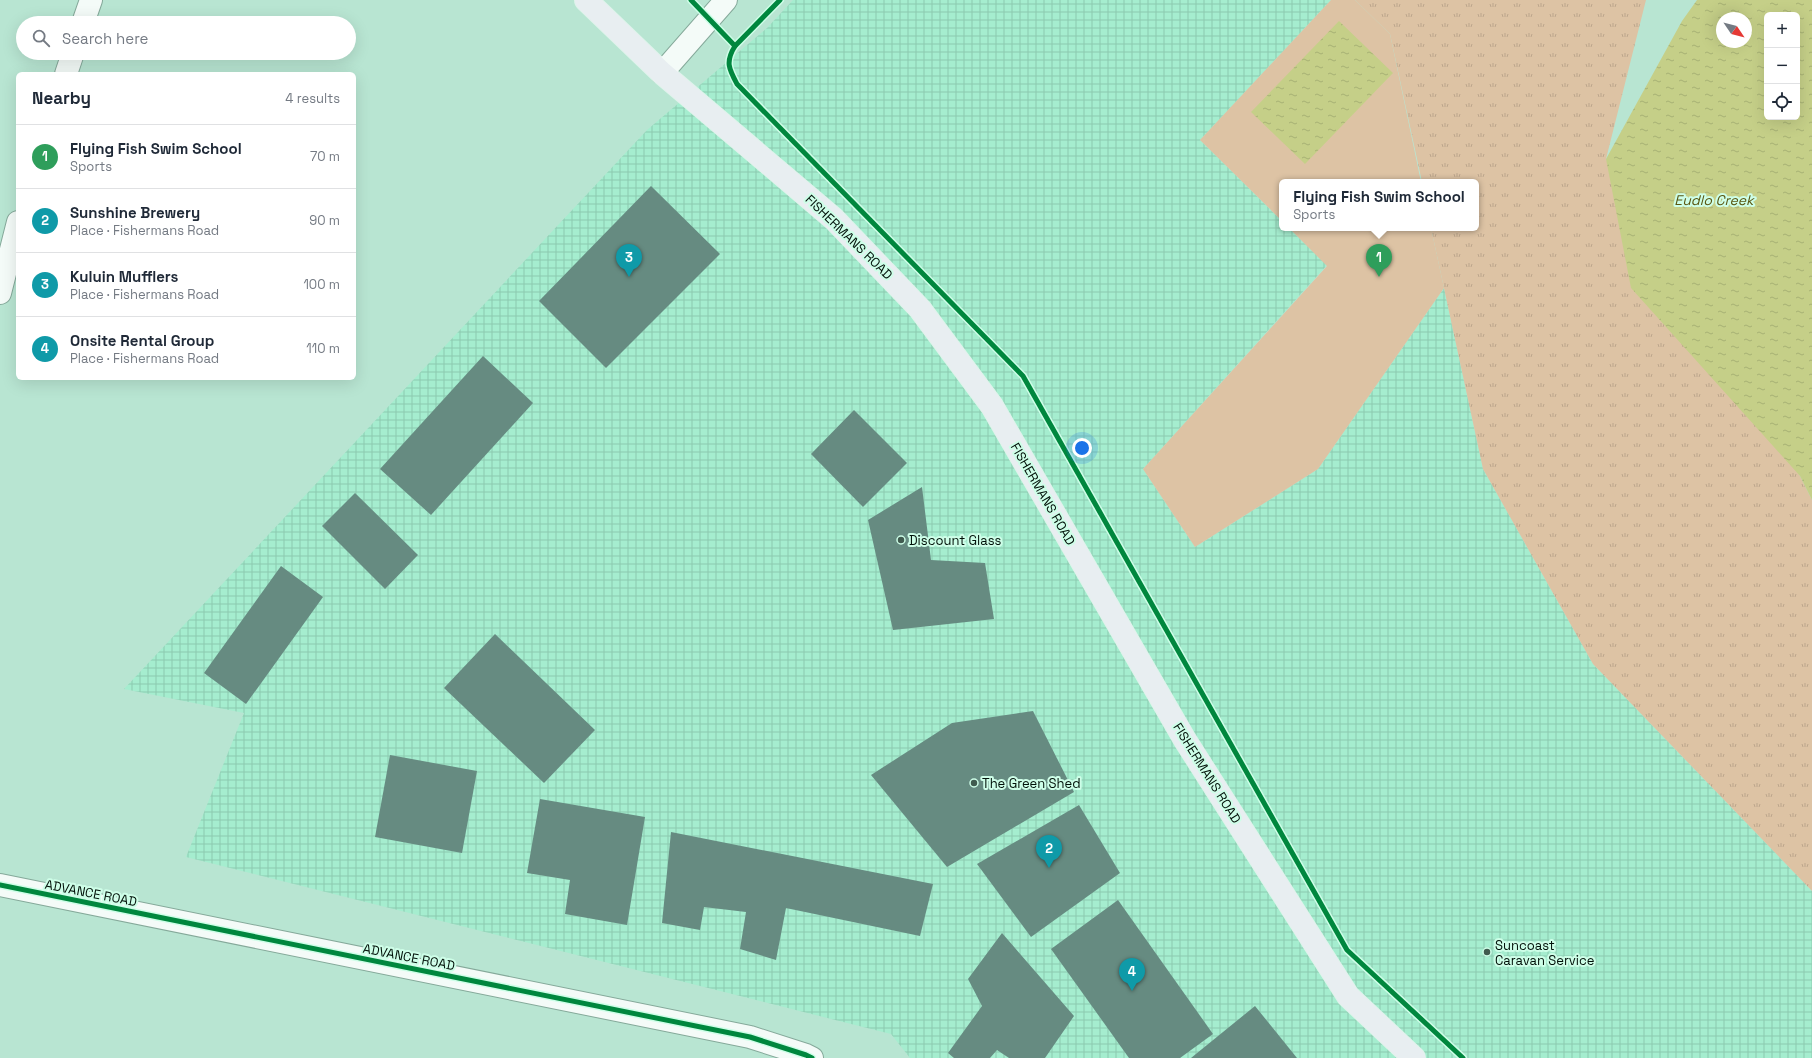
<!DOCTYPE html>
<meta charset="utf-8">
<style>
:root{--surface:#fff;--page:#f2f2f3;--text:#1f2937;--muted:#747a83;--line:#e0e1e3;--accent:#405b4f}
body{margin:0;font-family:"Space Grotesk",sans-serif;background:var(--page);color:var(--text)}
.controls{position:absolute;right:12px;top:12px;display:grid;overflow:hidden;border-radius:6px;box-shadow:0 4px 16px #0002}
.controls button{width:36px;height:36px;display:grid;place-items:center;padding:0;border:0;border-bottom:1px solid var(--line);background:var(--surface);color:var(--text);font:20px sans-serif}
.compass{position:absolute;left:1716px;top:12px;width:36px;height:36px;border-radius:50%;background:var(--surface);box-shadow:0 4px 16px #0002;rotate:125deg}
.you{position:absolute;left:1082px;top:448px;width:14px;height:14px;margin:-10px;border:3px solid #fff;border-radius:50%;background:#1a73e8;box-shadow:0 0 0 6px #1a73e833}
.badge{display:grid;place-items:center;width:26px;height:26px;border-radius:50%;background:var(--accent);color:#fff;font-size:13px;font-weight:700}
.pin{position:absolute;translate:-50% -33px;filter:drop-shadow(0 1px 2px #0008)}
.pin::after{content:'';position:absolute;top:21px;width:14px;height:12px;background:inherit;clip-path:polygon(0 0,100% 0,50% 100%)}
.popup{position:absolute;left:1279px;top:179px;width:200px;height:52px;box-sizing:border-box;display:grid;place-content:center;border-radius:6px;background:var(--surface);filter:drop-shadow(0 1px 3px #0005);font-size:13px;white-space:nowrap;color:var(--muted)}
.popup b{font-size:15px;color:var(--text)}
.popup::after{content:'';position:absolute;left:50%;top:100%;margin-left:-8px;border:8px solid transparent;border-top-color:var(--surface)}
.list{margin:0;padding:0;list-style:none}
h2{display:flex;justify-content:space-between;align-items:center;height:52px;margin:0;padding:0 16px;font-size:17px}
h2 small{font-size:13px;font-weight:400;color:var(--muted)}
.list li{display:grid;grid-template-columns:26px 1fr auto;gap:12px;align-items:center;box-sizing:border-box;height:64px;padding:0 16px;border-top:1px solid var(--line)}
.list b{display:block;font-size:15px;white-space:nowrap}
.list p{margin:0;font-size:13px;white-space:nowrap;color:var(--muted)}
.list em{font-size:13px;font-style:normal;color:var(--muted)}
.icon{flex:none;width:22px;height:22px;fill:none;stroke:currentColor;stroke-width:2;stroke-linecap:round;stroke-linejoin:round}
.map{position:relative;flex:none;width:1812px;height:1058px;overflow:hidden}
.search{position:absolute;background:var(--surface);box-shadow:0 4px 16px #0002;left:16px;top:16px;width:340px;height:44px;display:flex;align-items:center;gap:10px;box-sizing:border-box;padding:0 14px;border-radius:22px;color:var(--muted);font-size:15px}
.panel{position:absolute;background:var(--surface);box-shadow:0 4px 16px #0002;left:16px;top:72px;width:340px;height:308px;border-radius:6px}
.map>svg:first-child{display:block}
.industrial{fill:url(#industrial-grid)}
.grass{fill:#ddc3a4}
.park{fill:url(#park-tufts)}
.water{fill:url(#water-ripples);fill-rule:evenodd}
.building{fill:#668b81}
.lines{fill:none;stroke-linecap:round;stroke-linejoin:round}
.minor-casing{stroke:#85a99a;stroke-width:24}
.major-casing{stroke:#dff3eb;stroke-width:24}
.minor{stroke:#f4fbf8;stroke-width:22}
.major{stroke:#e8eef1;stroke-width:22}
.cycleway-casing{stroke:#cefee8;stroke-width:8}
.cycleway{stroke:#00873e;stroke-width:5}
.poi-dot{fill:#405b4f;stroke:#cefee8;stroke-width:1.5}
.labels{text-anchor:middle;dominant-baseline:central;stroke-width:4;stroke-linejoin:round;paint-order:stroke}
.street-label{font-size:13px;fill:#001008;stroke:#cefee8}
.poi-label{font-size:13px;fill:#001008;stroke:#cefee8;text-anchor:start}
.water-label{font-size:14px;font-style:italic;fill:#595610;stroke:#cefee8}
</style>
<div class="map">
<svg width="1812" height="1058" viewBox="0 0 1812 1058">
<defs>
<pattern id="industrial-grid" width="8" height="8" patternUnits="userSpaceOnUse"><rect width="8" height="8" fill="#a5edcf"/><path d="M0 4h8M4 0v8" fill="none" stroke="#8ccab0"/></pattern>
<pattern id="park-tufts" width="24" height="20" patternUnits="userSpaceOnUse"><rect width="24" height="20" fill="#ddc3a4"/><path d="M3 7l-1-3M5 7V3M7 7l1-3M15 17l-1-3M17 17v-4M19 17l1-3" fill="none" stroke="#bca68c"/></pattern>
<pattern id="water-ripples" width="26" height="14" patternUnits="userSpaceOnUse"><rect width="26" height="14" fill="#c5cf88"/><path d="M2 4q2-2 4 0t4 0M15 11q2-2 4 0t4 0" fill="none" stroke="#a7b174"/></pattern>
</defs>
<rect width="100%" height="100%" fill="#b8e5d2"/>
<path class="industrial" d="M793,0H1331L1200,140L1282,221V228H1289L1327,265L1143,469L1195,547L1318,469L1444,288L1483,469L1593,664L1812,891V1058H910L891,1034L186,857L244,713L124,689L647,130L767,28Z"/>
<g class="grass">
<path d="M1331,0H1355L1390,34L1421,182H1282V221L1200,140Z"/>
<path d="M1289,228H1431L1444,288L1318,469L1195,547L1143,469L1327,266Z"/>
</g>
<path class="park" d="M1355,0H1646L1606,159L1800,476L1812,500V891L1593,664L1483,469L1431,228H1476V182H1422L1390,34Z"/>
<g class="water">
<path d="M1697,0H1812V500L1800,476L1631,288L1606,159L1682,21ZM1767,15H1797V117H1767ZM1722,18H1746V42H1722Z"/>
<path d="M1339,21L1393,73L1305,164L1251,112Z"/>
</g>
<g class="building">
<path d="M651,186L720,254L606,368L539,301Z"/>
<path d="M483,356L533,403L431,515L380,469Z"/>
<path d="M854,410L907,463L863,507L811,454Z"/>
<path d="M922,487L931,560L985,563L994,619L893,630L868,520Z"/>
<path d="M355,493L418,555L385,589L322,526Z"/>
<path d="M281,566L323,597L246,704L204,673Z"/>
<path d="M495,634L595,730L544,783L444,688Z"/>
<path d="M1033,711L1074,792L947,867L871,775L952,723Z"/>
<path d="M390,755L477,771L462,853L375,837Z"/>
<path d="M540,799L645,817L627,925L565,914L570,880L527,873Z"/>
<path d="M1079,805L1120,873L1031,937L977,864Z"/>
<path d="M671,832L933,884L920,936L786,908L776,960L740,949L746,912L704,907L700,930L662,923Z"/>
<path d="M1118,900L1213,1034L1180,1058H1129L1051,949Z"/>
<path d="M1002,933L1074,1016L1045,1058H1009L997,1050L990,1058H954L948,1053L982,1006L968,979Z"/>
<path d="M1255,1006L1297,1058H1191Z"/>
</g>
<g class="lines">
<g class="minor-casing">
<g id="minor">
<path d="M83,23L91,0"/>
<path d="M662,73L726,0"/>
<path d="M66,74L73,53"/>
<path d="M0,293L18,222"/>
<path d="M0,885L750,1037L806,1055L812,1058"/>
</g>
</g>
<g class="major-casing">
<path id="major" d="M586,0L662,73L834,219L920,309L992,406L1185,740L1348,996L1414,1058"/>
</g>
<use href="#minor" class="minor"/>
<use href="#major" class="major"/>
<g class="cycleway-casing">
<g id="cycleway">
<path d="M691,0L735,46C725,62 729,69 737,84L1023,376L1347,950L1463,1058"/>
<path d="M735,46L780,0"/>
<path d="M0,885L750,1037L806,1055L812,1058"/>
</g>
</g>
<use href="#cycleway" class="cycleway"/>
</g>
<g class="poi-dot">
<circle cx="901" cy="540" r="4"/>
<circle cx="974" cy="783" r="4"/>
<circle cx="1487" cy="952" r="4"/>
</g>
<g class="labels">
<g class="street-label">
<text transform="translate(849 237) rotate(44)">FISHERMANS ROAD</text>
<text transform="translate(1043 494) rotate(60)">FISHERMANS ROAD</text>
<text transform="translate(1207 773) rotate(58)">FISHERMANS ROAD</text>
<text transform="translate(91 893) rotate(11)">ADVANCE ROAD</text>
<text transform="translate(409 957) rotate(11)">ADVANCE ROAD</text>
</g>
<g class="poi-label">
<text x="909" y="540">Discount Glass</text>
<text x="982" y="783">The Green Shed</text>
<text x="1495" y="945">Suncoast<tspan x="1495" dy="15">Caravan Service</tspan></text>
</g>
<g class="water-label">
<text x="1714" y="200">Eudlo Creek</text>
</g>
</g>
</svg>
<div class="controls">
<button>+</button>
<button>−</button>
<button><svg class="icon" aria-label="locate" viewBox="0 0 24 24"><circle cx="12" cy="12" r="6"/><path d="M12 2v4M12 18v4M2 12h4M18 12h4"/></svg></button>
</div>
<svg class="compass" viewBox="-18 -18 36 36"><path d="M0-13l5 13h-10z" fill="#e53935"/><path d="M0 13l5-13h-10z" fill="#747a83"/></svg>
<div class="you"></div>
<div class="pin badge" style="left:1379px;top:277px;background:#2e9e5b">1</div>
<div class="popup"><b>Flying Fish Swim School</b>Sports</div>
<div class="pin badge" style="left:1049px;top:868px;background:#0f9aa8">2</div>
<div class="pin badge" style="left:629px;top:277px;background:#0f9aa8">3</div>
<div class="pin badge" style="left:1132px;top:991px;background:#0f9aa8">4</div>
<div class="search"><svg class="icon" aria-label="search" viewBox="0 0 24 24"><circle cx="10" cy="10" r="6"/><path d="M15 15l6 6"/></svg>Search here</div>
<section class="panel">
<h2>Nearby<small>4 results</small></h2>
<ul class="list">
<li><span class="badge" style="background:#2e9e5b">1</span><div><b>Flying Fish Swim School</b><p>Sports</p></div><em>70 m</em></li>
<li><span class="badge" style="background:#0f9aa8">2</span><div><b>Sunshine Brewery</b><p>Place · Fishermans Road</p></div><em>90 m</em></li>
<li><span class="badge" style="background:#0f9aa8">3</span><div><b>Kuluin Mufflers</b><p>Place · Fishermans Road</p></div><em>100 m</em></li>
<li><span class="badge" style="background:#0f9aa8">4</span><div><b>Onsite Rental Group</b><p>Place · Fishermans Road</p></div><em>110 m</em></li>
</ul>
</section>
</div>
